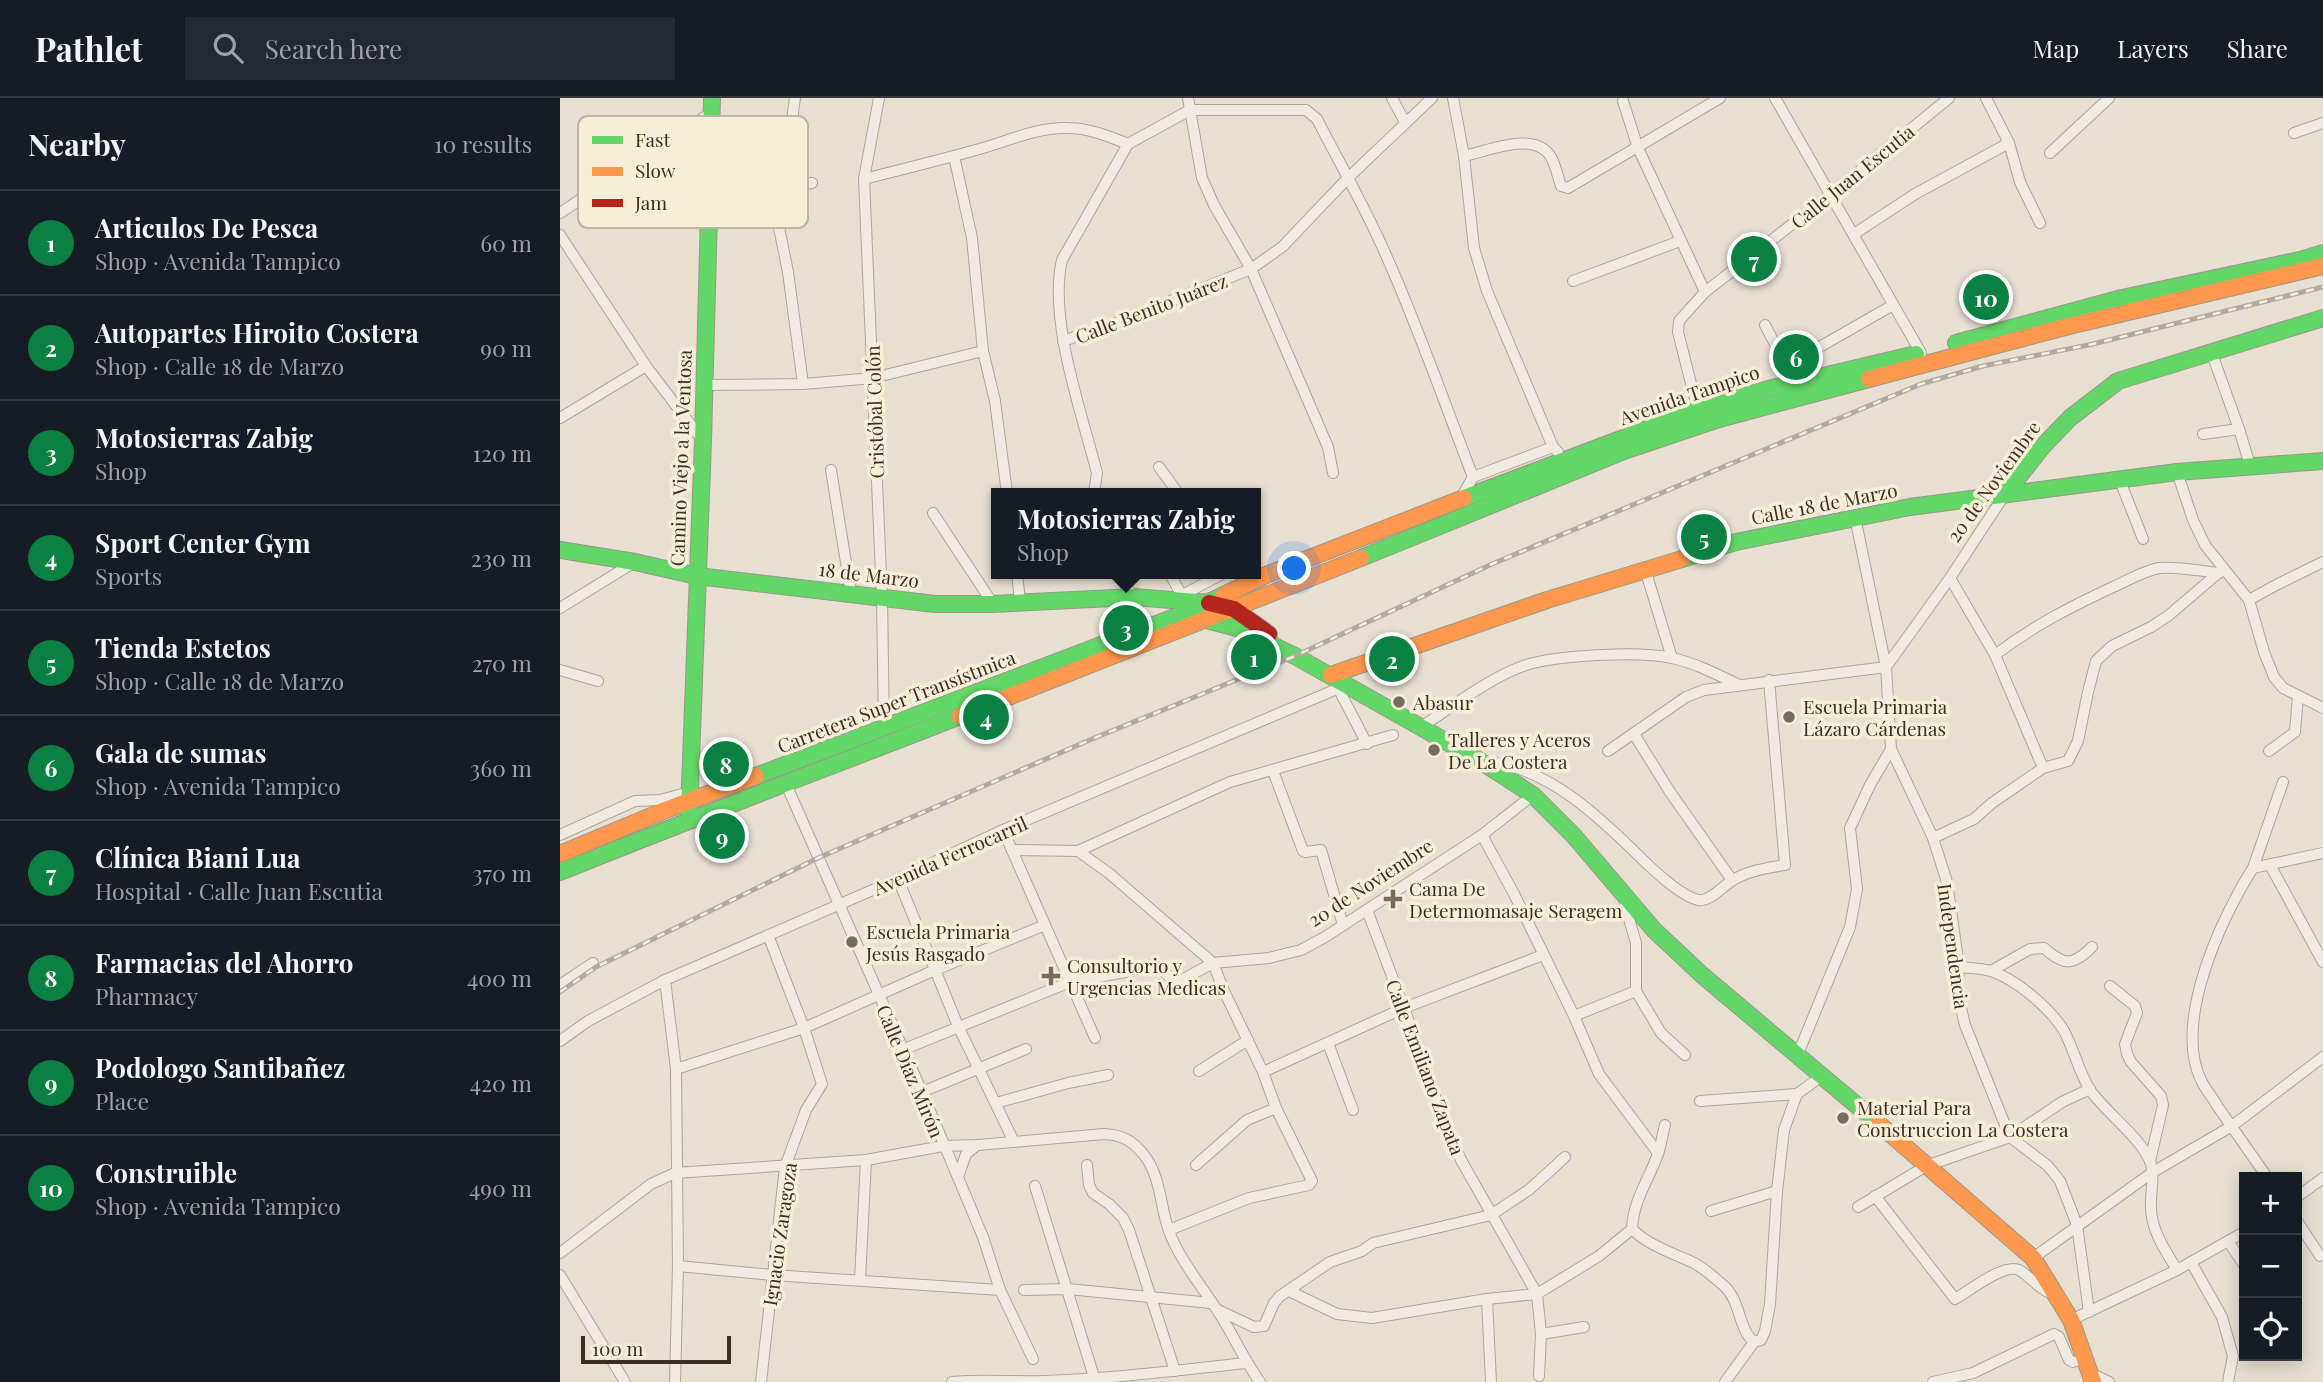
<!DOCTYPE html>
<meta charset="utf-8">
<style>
:root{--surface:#171b24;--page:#242831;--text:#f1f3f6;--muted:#9ea1a6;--line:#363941;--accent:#0b8043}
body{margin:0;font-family:"Playfair Display",serif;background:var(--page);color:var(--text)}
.controls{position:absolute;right:21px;bottom:21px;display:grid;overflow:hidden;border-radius:0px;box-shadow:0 4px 18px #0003}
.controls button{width:63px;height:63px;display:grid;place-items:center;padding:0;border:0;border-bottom:2px solid var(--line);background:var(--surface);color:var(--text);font:35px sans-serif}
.scale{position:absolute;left:21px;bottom:18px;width:150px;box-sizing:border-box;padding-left:7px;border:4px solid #3d2e20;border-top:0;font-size:19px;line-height:24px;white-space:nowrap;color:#3d2e20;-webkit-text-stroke:5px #f7eed8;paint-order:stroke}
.you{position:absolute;left:735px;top:471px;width:24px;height:24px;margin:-18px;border:5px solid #fff;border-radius:50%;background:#1a73e8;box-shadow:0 0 0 10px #1a73e833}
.badge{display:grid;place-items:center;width:46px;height:46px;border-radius:50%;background:var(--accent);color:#fff;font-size:23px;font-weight:700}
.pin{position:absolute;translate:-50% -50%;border:4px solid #fff;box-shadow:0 2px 7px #0006}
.popup{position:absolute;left:431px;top:390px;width:270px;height:91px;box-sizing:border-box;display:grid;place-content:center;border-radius:0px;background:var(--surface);filter:drop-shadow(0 2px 5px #0005);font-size:23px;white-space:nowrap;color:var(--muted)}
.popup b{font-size:26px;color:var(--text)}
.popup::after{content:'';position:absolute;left:50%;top:100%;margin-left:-14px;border:14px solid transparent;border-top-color:var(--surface)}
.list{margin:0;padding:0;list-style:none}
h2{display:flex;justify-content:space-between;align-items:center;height:91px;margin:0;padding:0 28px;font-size:30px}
h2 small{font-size:23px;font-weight:400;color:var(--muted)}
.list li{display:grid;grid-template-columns:46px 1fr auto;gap:21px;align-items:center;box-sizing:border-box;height:105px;padding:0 28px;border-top:2px solid var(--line)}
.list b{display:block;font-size:26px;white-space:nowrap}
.list p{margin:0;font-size:23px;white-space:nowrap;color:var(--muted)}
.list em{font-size:23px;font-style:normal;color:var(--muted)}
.icon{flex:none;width:38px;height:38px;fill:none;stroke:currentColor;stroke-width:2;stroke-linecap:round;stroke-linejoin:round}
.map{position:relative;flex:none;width:1763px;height:1284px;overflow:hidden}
header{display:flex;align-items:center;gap:42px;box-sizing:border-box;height:98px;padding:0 35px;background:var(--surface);border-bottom:2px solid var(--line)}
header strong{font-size:33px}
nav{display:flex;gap:38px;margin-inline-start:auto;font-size:24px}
.search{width:490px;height:63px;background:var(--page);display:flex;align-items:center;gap:18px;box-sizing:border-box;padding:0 24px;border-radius:0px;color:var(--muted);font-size:26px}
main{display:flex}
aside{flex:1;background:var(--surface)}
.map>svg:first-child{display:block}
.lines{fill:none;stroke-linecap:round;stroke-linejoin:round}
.street-casing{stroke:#ada599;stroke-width:12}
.fast-casing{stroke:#9c958a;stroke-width:18}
.slow-casing{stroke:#9c958a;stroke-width:18}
.jam-casing{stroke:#9c958a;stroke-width:18}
.street{stroke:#efebe3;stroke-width:10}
.fast{stroke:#63d668;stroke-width:16}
.slow{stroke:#ff974d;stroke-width:16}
.jam{stroke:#b3261e;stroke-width:16}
.rail-casing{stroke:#afaaa2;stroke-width:5}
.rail{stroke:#f7eed8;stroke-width:2.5;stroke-dasharray:8;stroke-linecap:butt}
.poi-dot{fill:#786c5e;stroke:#f7eed8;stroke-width:2.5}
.labels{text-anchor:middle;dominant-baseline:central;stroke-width:7;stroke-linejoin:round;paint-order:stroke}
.street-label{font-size:19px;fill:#3d2e20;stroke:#f7eed8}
.poi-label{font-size:19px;fill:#3d2e20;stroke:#f7eed8;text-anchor:start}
.key{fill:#f7eed8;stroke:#bfb4a1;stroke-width:2}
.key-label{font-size:19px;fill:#3d2e20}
</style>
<header>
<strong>Pathlet</strong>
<div class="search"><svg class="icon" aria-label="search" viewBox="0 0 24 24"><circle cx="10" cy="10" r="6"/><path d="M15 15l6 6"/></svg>Search here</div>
<nav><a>Map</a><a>Layers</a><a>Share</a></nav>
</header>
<main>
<aside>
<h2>Nearby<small>10 results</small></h2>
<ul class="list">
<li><span class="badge">1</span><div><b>Articulos De Pesca</b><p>Shop · Avenida Tampico</p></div><em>60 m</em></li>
<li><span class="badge">2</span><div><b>Autopartes Hiroito Costera</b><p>Shop · Calle 18 de Marzo</p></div><em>90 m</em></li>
<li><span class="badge">3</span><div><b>Motosierras Zabig</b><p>Shop</p></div><em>120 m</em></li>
<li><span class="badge">4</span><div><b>Sport Center Gym</b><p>Sports</p></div><em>230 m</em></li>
<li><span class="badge">5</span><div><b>Tienda Estetos</b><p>Shop · Calle 18 de Marzo</p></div><em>270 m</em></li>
<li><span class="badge">6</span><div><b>Gala de sumas</b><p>Shop · Avenida Tampico</p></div><em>360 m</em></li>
<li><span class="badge">7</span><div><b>Clínica Biani Lua</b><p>Hospital · Calle Juan Escutia</p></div><em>370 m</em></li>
<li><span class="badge">8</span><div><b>Farmacias del Ahorro</b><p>Pharmacy</p></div><em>400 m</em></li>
<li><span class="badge">9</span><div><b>Podologo Santibañez</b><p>Place</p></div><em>420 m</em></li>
<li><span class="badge">10</span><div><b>Construible</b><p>Shop · Avenida Tampico</p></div><em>490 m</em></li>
</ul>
</aside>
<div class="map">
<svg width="1763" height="1284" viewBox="0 0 1763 1284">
<rect width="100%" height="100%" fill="#e7e0d1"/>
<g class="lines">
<g class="street-casing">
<g id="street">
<path d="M319,0L304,81L322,500L324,630"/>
<path d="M628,0L642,80L654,107L691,171L768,349L773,375"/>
<path d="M832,0L845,24"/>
<path d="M893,0L904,58L914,150L927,193L993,349"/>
<path d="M1215,0L1361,255"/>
<path d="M1426,0L1449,45L1460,84L1480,125"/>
<path d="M1063,3L1078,50L1145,194"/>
<path d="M231,29L235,0"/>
<path d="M1734,35L1763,25"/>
<path d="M1490,55L1549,0"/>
<path d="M394,58L412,140L423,253L435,303L447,395"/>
<path d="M904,58C929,53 977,31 992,61C996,69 998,79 1001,88L1008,90L1160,0"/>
<path d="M304,81C344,71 384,61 423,50C450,42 479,29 507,30C529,30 548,38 568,46"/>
<path d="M211,90L228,174L243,286"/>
<path d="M149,98L252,85"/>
<path d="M0,115L152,14"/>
<path d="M1294,136L1355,96L1449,45"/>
<path d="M0,137L86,268L143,343"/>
<path d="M1013,183L1120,143"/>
<path d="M1205,227L1238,290"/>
<path d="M503,243L548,228L691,171L722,149L788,80L872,0"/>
<path d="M1651,253L1679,331L1690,367"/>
<path d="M1228,267L1333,207"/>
<path d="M143,287L243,286L313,280L423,253"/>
<path d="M1139,317L1118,234L1119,223L1145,194L1271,96L1389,0"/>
<path d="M0,320L86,268"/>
<path d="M1643,336L1679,331"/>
<path d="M599,369L618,395"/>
<path d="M271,372L291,495"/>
<path d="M1617,374L1633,422L1645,447L1689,502L1704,554L1714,579L1723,590L1763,610"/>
<path d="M1560,383L1583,441"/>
<path d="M534,395L537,375C522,316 488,221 502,162L568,46L630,12H746L757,21C780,66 805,109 825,155C858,228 884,304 913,379"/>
<path d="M901,400L913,379L993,349L998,354"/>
<path d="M373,415L433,506"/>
<path d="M1295,419L1326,569L1331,651L1373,740L1387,784L1399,869L1397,893L1405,927L1450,1039L1488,1068L1500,1083L1517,1127L1529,1214"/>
<path d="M1085,471L1112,560"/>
<path d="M457,476L460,503"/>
<path d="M557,476L574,499"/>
<path d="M610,476L622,498"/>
<path d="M1390,480L1435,557L1483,670"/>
<path d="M615,501L662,476"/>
<path d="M1689,502L1716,487L1763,464"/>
<path d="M0,510L75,464"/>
<path d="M1435,557C1473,528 1510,509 1553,489C1567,483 1583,473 1599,470C1618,468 1639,473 1659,475"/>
<path d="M0,572L38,583"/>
<path d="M778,590L807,646"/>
<path d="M861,629C892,609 937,574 973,565C1007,557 1079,553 1112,560C1135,565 1156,576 1177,586"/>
<path d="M1074,636L1110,694L1172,782"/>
<path d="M1048,653L1126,599L1144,592L1326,569L1390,480L1445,396"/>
<path d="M1709,653L1735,634L1738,598"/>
<path d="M932,664C991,673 1037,717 1078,757C1092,771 1119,797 1138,802C1149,804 1161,790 1170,784C1186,773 1206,770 1225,767L1209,582"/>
<path d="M713,673L743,753L745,754L761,752L783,827"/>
<path d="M226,686L362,994L423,1139L440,1192L473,1261"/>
<path d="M443,732L535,940"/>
<path d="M0,737L75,703L100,702L130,694"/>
<path d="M922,737L954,796L1014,918L1039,976L1098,1055"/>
<path d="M1373,740L1414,721L1432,705L1483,670L1508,663L1518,643L1528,594L1536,563L1552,548L1591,529L1608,518L1663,471"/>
<path d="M452,752L518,753L670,684L833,637"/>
<path d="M518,753L550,776L653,865L664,893L703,974L716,1010L752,1083L749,1087L689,1100L609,1132"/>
<path d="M1710,767L1763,864"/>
<path d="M1693,770L1723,684"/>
<path d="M338,781L398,928L454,1044"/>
<path d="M1065,807L1076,845V893L1101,935L1125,957"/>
<path d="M807,812L844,910L879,1010L901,1062L977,1196L981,1236L979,1278"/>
<path d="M1399,869C1409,870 1421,870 1431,873C1456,881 1491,911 1504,933C1514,952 1519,974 1530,992C1546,1015 1583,1041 1591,1066C1595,1080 1590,1095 1591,1109C1591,1132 1605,1152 1617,1172"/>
<path d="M1431,873L1470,851L1484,850C1504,868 1513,868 1532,849"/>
<path d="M105,882L116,971L118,1168L115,1284"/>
<path d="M0,887L33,865"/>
<path d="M1550,888L1575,908L1577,915L1565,946L1567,956L1571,964L1601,998L1603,1007L1590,1063"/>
<path d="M1014,918L1076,893"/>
<path d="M0,943L28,923L105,882L338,781L443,732L784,588"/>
<path d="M768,945L793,1012"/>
<path d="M342,952L510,884L571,873L591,867L600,869L613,883L618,884L653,865L709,860L741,852L765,839L922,737L973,697"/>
<path d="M1238,956L1290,829L1297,791L1290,730L1310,687L1331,651"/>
<path d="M116,971L244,930L375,872L485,827"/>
<path d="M639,973L688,942"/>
<path d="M703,974L844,910L983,857"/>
<path d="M362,994L466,951"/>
<path d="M1140,1003L1237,996"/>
<path d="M436,1005L508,985L548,977"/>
<path d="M1105,1027C1103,1035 1101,1045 1099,1053C1090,1080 1073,1102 1072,1131C1089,1148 1113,1155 1134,1165C1145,1171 1155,1180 1164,1188C1181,1203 1178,1231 1194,1244"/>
<path d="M527,1067L529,1087L533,1095L549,1106L563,1120L569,1132L615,1273"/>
<path d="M636,1067L687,1022L716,1010"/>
<path d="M398,1079L406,1056L417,1047"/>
<path d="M1707,1079C1691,1056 1674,1032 1658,1009C1653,1000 1645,991 1641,982C1613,924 1661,820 1693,770L1763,755"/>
<path d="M475,1088L534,1279"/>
<path d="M1315,1098L1395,1201C1409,1193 1444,1165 1459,1172C1470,1178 1478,1190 1490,1195"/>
<path d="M1737,1099L1763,1080"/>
<path d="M1298,1109L1366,1068L1450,1039L1502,1004L1530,991"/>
<path d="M1151,1113L1217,1093"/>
<path d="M1737,1123L1760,1158"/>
<path d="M1668,1143L1684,1167"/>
<path d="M0,1155L91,1086L115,1075L306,1062L383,1048L418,1047L544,1036C562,1037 572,1042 584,1057C601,1078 600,1109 609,1133C620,1163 642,1188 659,1215C674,1238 684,1262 700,1284"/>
<path d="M1473,1160L1593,1074L1672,1028L1763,959"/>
<path d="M1631,1164L1662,1219L1673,1258L1668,1284"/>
<path d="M118,1168L212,1177L440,1192"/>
<path d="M0,1177L65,1284"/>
<path d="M300,1182L306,1062"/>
<path d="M464,1192L508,1191L651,1205"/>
<path d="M729,1193L777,1216L812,1220L927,1201L977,1196L1039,1158L1072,1131"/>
<path d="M927,1201L931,1284"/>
<path d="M658,1212L694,1229L704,1228L714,1205L720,1198L770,1164L802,1153L813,1145L931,1117L970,1091L1005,1059"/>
<path d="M1511,1222L1617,1172L1684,1134"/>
<path d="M981,1236L1024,1229"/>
<path d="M1530,1275L1549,1284"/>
<path d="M201,1284L225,1069L246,1012L262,986L244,930L208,837"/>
<path d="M392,1284C423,1281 452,1284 483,1283C551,1281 619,1272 686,1265"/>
<path d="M1165,1284L1194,1244L1201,1242L1205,1233L1210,1206L1217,1093L1224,1032L1237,996L1263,977"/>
<path d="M1373,1284L1413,1275L1494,1236L1499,1239L1509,1262L1513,1264L1526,1261"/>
</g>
</g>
<g class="fast-casing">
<g id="fast">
<path d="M1396,245L1562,200L1740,162L1763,155"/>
<path d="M1445,396L1483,348L1510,320L1558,283L1763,220"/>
<path d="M904,400L1138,312L1208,291L1356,256"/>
<path d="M0,452L75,464L137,478L375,506H433L574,499L649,505"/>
<path d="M801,460L1064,353L1159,321L1309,281"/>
<path d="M1122,461L1176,444L1350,409L1617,374L1763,363"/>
<path d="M623,516L677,530L735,558L917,661L973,697L1014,738L1094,832L1142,877L1319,1026"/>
<path d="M196,678L623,516L664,497"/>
<path d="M129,715L143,343L152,0"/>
<path d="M0,774C133,720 267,670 400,618"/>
</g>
</g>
<g class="slow-casing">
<g id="slow">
<path d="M1309,281L1509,228L1763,168"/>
<path d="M664,497L706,477L904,400"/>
<path d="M771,577L987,502L1122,461"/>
<path d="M400,618L801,460"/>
<path d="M0,756L108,711L196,678"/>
<path d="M1319,1026L1473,1160L1511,1222L1533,1284"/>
</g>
</g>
<g class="jam-casing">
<path id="jam" d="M649,505L674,511L709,536"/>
</g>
<use href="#street" class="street"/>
<use href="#fast" class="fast"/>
<use href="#slow" class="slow"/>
<use href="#jam" class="jam"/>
<g class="rail-casing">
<path id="rail" d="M0,894L36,869L258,760L532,641L735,558L932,466L1361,286L1423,268L1533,246L1763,189"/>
</g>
<use href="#rail" class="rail"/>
</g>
<g class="poi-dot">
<circle cx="839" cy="604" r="7"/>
<circle cx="1229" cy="619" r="7"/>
<circle cx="874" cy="652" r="7"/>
<path d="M829.5 790.5h7v7h7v7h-7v7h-7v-7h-7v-7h7z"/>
<circle cx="292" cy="844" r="7"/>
<path d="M487.5 867.5h7v7h7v7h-7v7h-7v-7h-7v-7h7z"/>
<circle cx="1283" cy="1020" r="7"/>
</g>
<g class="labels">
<g class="street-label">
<text transform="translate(1292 78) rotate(-39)">Calle Juan Escutia</text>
<text transform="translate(591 210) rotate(-21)">Calle Benito Juárez</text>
<text transform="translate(1129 296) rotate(-19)">Avenida Tampico</text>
<text transform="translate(314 314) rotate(-92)">Cristóbal Colón</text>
<text transform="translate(120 360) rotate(-88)">Camino Viejo a la Ventosa</text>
<text transform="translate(1433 383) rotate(-54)">20 de Noviembre</text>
<text transform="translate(1264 405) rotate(-11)">Calle 18 de Marzo</text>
<text transform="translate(309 476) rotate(7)">18 de Marzo</text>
<text transform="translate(336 603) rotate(-21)">Carretera Super Transístmica</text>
<text transform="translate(390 757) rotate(-24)">Avenida Ferrocarril</text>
<text transform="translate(810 784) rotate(-33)">20 de Noviembre</text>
<text transform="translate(1394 848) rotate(82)">Independencia</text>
<text transform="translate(866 969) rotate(69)">Calle Emiliano Zapata</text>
<text transform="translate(351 973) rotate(67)">Calle Díaz Mirón</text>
<text transform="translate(219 1136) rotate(-82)">Ignacio Zaragoza</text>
</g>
<g class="poi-label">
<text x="853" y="604">Abasur</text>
<text x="1243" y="608">Escuela Primaria<tspan x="1243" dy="22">Lázaro Cárdenas</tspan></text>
<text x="888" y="641">Talleres y Aceros<tspan x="888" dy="22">De La Costera</tspan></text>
<text x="849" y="790">Cama De<tspan x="849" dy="22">Determomasaje Seragem</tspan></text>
<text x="306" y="833">Escuela Primaria<tspan x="306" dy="22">Jesús Rasgado</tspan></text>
<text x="507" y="867">Consultorio y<tspan x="507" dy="22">Urgencias Medicas</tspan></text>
<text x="1297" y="1009">Material Para<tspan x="1297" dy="22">Construccion La Costera</tspan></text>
</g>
</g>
<rect x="18" y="18" width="230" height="112" rx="10" class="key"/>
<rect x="32" y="38" width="31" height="8" fill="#63d668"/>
<rect x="32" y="69" width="31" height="9" fill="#ff974d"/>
<rect x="32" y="101" width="31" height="8" fill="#b3261e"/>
<g class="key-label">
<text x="75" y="49">Fast</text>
<text x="75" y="80">Slow</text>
<text x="75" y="112">Jam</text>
</g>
</svg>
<div class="controls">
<button>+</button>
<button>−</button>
<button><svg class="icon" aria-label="locate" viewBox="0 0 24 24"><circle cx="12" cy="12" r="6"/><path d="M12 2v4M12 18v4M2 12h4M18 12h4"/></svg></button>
</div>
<div class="scale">100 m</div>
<div class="you"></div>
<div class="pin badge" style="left:694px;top:559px">1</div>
<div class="pin badge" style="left:832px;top:561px">2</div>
<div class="pin badge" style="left:566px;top:530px">3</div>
<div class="popup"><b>Motosierras Zabig</b>Shop</div>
<div class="pin badge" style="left:426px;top:619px">4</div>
<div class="pin badge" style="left:1144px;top:439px">5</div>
<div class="pin badge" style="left:1236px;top:259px">6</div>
<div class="pin badge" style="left:1194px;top:161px">7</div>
<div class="pin badge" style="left:166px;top:666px">8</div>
<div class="pin badge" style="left:162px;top:738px">9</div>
<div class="pin badge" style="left:1426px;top:199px">10</div>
</div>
</main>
